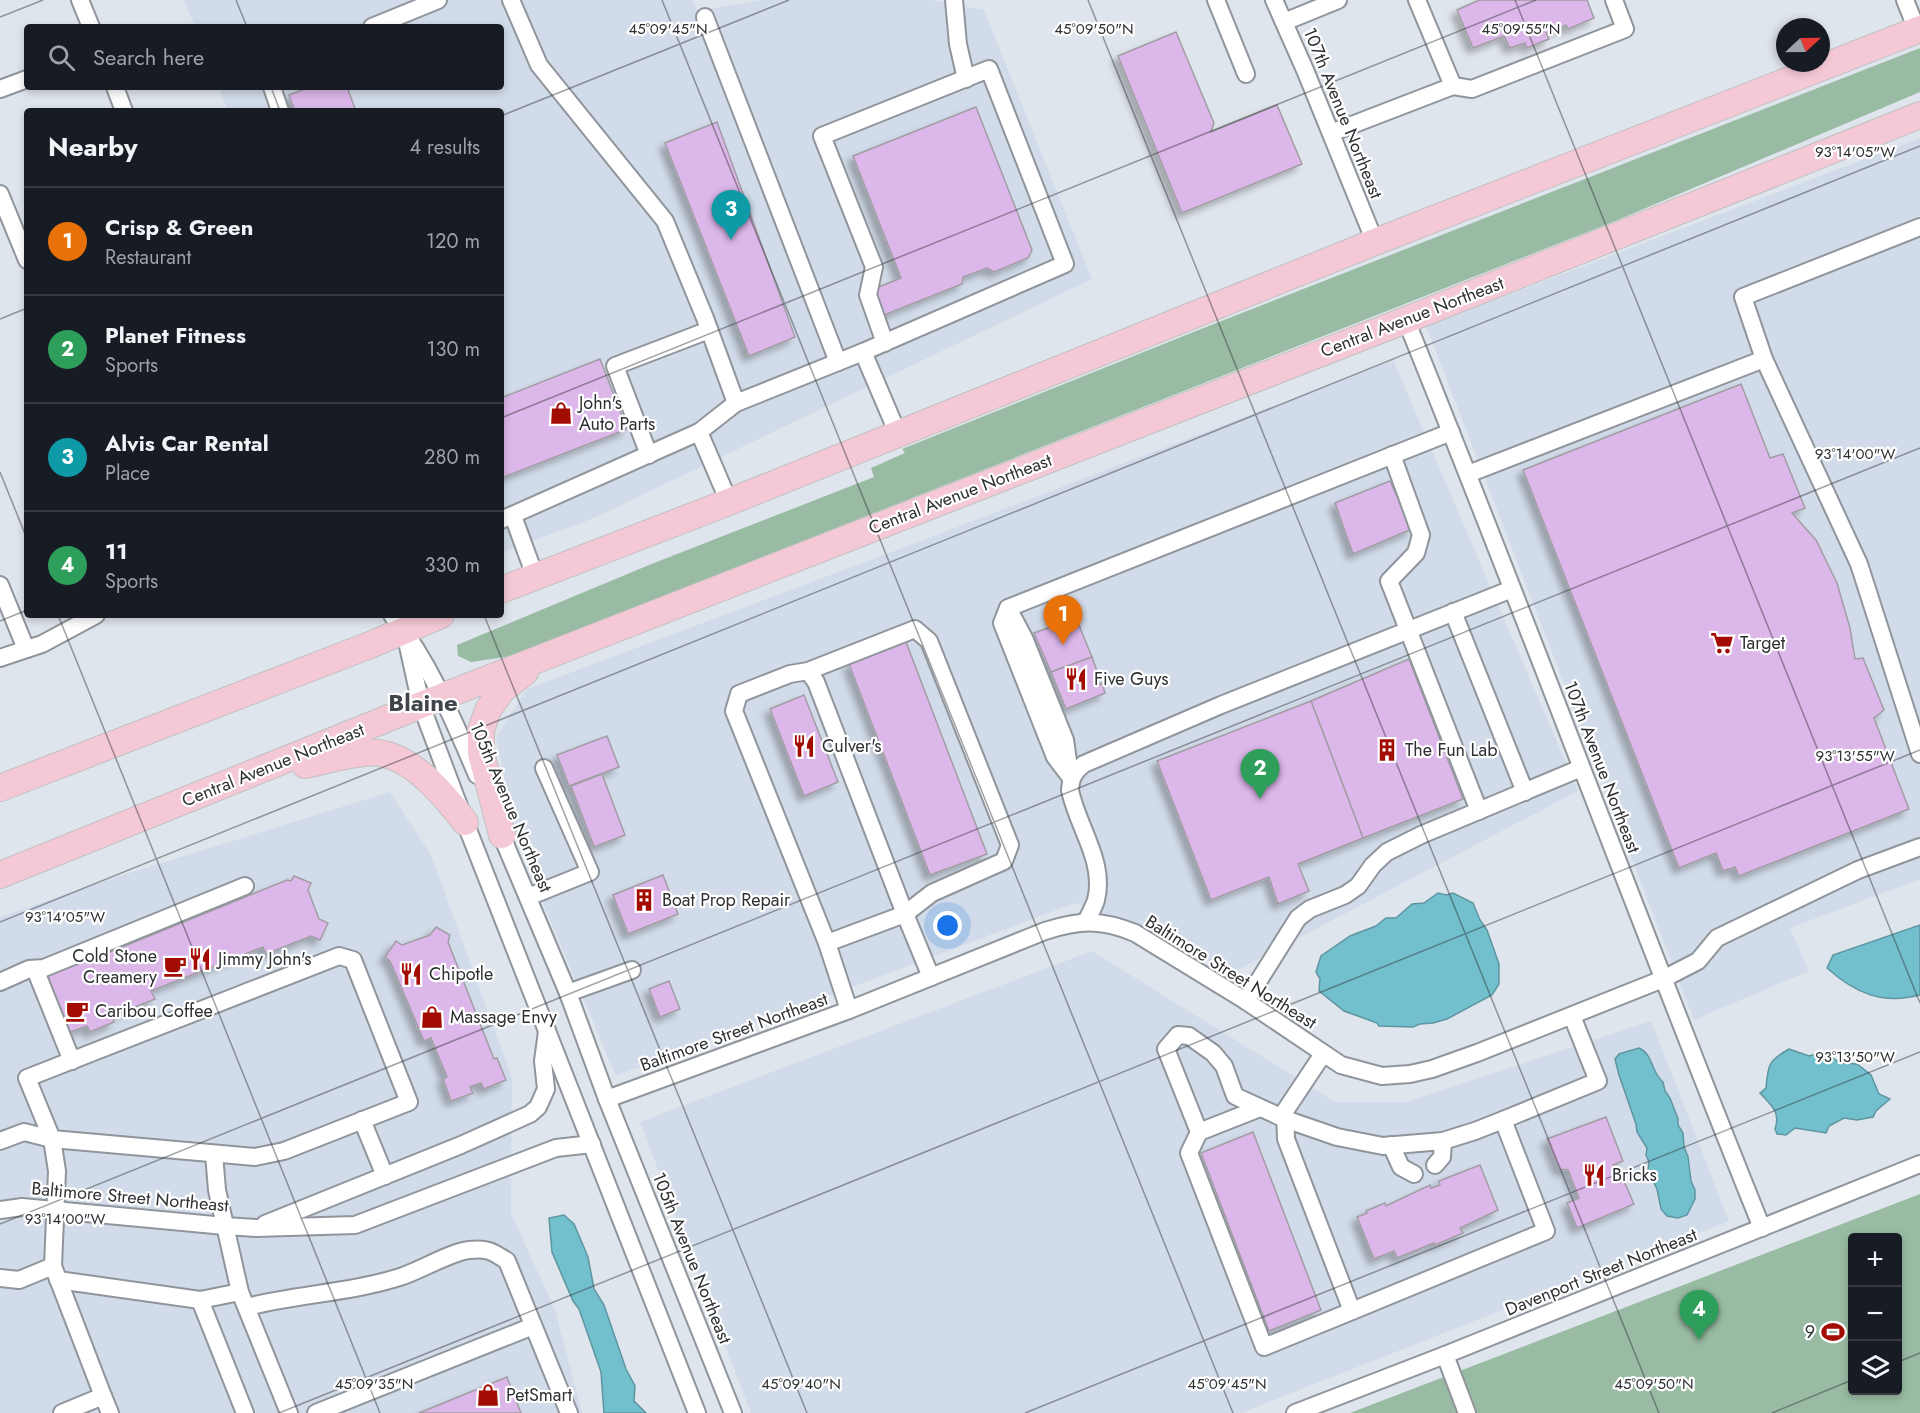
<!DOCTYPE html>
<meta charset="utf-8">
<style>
:root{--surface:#171b24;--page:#20242c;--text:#f1f3f6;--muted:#9ea1a6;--line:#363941;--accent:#ce8b88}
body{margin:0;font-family:Jost,sans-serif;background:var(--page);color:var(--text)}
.controls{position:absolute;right:18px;bottom:18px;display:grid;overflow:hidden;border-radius:6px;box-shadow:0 3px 9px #0003}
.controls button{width:54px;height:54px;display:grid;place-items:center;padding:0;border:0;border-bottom:2px solid var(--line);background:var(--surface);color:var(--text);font:30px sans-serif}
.compass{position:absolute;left:1776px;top:18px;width:54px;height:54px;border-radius:50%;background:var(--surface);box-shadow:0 3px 9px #0003;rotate:68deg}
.you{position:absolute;left:948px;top:926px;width:21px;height:21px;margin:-15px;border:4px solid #fff;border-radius:50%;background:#1a73e8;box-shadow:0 0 0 9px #1a73e833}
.badge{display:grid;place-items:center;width:39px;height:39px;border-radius:50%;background:var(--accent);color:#fff;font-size:20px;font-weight:700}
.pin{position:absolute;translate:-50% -50px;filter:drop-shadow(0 2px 3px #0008)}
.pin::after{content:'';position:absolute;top:32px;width:21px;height:18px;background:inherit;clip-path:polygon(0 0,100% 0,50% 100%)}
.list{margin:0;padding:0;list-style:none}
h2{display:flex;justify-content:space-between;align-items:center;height:78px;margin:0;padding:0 24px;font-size:26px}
h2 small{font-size:20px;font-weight:400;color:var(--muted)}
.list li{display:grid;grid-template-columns:39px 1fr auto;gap:18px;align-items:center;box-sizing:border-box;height:108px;padding:0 24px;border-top:2px solid var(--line)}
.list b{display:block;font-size:22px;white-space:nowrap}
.list p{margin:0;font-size:20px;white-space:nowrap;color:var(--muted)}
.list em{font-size:20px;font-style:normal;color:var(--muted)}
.icon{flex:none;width:33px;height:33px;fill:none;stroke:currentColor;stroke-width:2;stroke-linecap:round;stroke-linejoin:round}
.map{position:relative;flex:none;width:1920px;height:1413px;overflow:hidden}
.search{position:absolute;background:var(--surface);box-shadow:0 3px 9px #0003;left:24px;top:24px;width:480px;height:66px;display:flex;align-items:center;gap:15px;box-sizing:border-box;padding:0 21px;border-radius:6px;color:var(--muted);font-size:22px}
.panel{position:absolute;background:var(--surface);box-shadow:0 3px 9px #0003;left:24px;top:108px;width:480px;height:510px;border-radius:6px}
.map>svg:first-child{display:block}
.built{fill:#d1dbe9}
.green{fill:#99bba3;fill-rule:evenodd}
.water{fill:#72c0ce;stroke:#5e95a0;stroke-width:1.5}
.building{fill:#dcb7ea;stroke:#a29da4;stroke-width:1.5;filter:url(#shadow)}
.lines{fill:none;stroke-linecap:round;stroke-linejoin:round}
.minor-casing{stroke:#90959c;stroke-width:20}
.highway-casing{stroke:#c0c1c2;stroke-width:28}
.minor{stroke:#fff;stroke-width:16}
.highway{stroke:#f5c8d6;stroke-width:26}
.ticks{fill:none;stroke:#2e3033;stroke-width:1.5;stroke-opacity:0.45}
.labels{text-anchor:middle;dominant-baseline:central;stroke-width:4.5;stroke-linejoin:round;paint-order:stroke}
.street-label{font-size:18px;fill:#2e3033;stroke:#fff}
.poi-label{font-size:18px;fill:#2e3033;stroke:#fff;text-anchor:start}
.district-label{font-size:24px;font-weight:bold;fill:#41454b;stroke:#fff}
.ticks-label{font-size:15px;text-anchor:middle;fill:#2e3033;stroke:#fff;stroke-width:4.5;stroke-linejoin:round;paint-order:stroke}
</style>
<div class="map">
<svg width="1920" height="1413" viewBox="0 0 1920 1413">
<defs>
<filter id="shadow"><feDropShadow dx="-5.5" dy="5.5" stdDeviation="3" flood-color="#0004"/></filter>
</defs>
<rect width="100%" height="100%" fill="#dfe5ec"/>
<g class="built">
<path d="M184,0H693L697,11L763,0H931L984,10L1092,279L594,518L501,553V111H228L219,87H501V27H195Z"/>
<path d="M1920,138V879L1790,928L1809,971L1694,1020L1426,326Z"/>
<path d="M1393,360L1578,791L1234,972L1075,903L616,1076L517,842L496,737L527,689L921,541Z"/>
<path d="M390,792L431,855L512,1078L511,1213L555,1310L582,1413H0V917L107,880Z"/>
<path d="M1092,951L1335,1102H1407L1651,1021L1729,1221L1241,1413H751L640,1122Z"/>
</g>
<g class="green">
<path d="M1920,48V92L1613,222L511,656L471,662L458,656L457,645L649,565L874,477L871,468L905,453L902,449L1196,331Z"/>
<path d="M1920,1194V1413H1350ZM1852,1238H1898V1390H1852Z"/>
</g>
<g class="water">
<path d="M1438,893L1446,895L1453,893L1473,903L1480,920L1487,930L1499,964V984L1492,995L1447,1019L1433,1023L1420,1024L1413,1027L1379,1026L1377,1023L1344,1011L1319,991L1320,979L1316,972L1321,956L1350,936L1376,926L1386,918H1396L1412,904L1424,903Z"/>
<path d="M1920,925V995C1882,1005 1855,993 1827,968L1833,955Z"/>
<path d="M1639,1048C1654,1055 1651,1073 1663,1082L1665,1091L1670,1098L1678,1119V1125L1683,1133L1684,1147L1688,1157L1691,1181L1695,1190V1199L1687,1215L1678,1218L1667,1216L1661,1209L1657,1189L1648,1171L1649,1162L1646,1155L1647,1148L1637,1132L1636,1124L1619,1075L1615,1059L1619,1054Z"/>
<path d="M1789,1049L1809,1056L1816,1054L1824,1057L1829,1055L1840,1063L1857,1064L1871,1075L1879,1094L1890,1099L1876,1111L1873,1117L1857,1120L1844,1118L1829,1126L1826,1133L1795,1128L1786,1135L1777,1134L1775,1129C1781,1112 1771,1105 1760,1093L1766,1088C1768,1065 1768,1061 1789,1049Z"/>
<path d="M564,1215L574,1224L588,1257L594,1289L604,1305L626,1369L635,1386L634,1401L646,1413H604L601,1372L579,1309L573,1301L552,1252L549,1218Z"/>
</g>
<g class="building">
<path d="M1479,0H1587L1594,18L1568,29L1566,25L1546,33L1549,39L1527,48L1525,43L1510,48L1504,36L1473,48L1457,10Z"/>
<path d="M1176,32L1214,123L1211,132L1277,105L1302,164L1182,213L1118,56Z"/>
<path d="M310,87H347L356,111H295L289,95Z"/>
<path d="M976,107L1032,250L1028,258L994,272L987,268L963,277L962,284L884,315L874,289L901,278L853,156Z"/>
<path d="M717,122L795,337L749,356L665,143Z"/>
<path d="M600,359L627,429L501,478V398Z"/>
<path d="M1741,384L1770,458L1783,454L1805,508L1792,513L1816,540L1837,583L1850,628L1855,659L1863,658L1884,710L1874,718L1909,809L1739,876L1735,867L1723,871L1716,853L1679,868L1523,470Z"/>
<path d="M1390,481L1412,529L1353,554L1335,503Z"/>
<path d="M1076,618L1092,657L1051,672L1034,633Z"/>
<path d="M906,642L987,854L930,875L849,664Z"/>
<path d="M1092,657L1098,674L1096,675L1100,685L1102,683L1105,693L1066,709L1051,672Z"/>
<path d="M1409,659L1463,799L1363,838L1311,701Z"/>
<path d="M804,695L838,782L804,796L770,709Z"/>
<path d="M1311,701L1363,838L1298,864L1309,891L1278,904L1269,877L1211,900L1157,761Z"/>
<path d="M607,736L619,767L569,786L557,755Z"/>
<path d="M602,774L625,835L594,847L571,786Z"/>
<path d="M663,875L678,914L628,934L613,895Z"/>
<path d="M294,876L311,883L308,890L319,919L328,923L320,940L311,936L266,954L263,947L151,991L155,999L112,1016L114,1022L90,1032L87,1026L70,1032L47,975L88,956L90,960L287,880L291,881Z"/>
<path d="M436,927L450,935L448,942L494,1059L497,1058L506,1080L484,1089L481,1083L470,1087L473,1093L451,1101L443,1079L447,1077L431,1038L424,1041L390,961L385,957L396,941L402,945L430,935Z"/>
<path d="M669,981L680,1009L660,1017L649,989Z"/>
<path d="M1606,1117L1623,1161L1613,1165L1620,1182L1624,1181L1634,1204L1577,1228L1567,1203L1579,1198L1568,1170L1559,1169L1547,1139Z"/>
<path d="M1253,1132L1321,1310L1269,1331L1201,1153Z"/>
<path d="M1480,1165L1498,1210L1460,1228L1463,1233L1435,1245L1434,1243L1397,1258L1394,1251L1374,1259L1357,1217L1367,1213L1366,1211L1385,1203L1386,1206L1430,1185L1431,1188L1440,1185L1439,1181Z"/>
<path d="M507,1377L521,1413H419Z"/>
</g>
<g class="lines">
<g class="minor-casing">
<g id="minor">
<path d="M80,0L91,27"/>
<path d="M511,0L539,65L665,221L705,318L736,403"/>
<path d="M954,0L958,44L966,79"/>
<path d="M1216,0L1246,74"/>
<path d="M1274,0L1305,70L1375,242"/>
<path d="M1905,0L1917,30"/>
<path d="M705,17L838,362"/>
<path d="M1284,22L1338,0"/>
<path d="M372,27L438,0"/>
<path d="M1453,86L1472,89L1625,29L1614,0"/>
<path d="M115,87L124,111"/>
<path d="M272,87L280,111"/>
<path d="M0,89L27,79"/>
<path d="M1331,133L1453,86L1417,0"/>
<path d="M0,194L27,260"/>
<path d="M1406,320C1528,621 1640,926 1762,1228"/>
<path d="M863,352L898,434"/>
<path d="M1764,359L1859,564L1920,754"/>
<path d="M699,432L729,502"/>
<path d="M649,455L615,366L709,330"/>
<path d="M1392,455L1421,535L1416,553L1389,581L1479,811"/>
<path d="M1468,474L1764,359L1743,297L1920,227"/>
<path d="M513,516L535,576"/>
<path d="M501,520L699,432L736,403L863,352L1065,264L989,69L822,136L874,267L868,295L885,343"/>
<path d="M0,585L26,649"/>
<path d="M1008,608L1024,638L1065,740L1070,775"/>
<path d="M1453,612L1525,792"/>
<path d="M392,615C430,663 453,719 477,775"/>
<path d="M408,646L421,705L465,822L697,1413"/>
<path d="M0,658L42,644L96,615"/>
<path d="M808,671L816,682L905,914L932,893L1004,861L1010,845L929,641L915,629L808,671L790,674L739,694L734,711L827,943"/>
<path d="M1071,778L1055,757L1002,623L1008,608L1451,432"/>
<path d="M498,827L568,993L607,1099L733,1413"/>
<path d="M528,897L590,872L544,768"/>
<path d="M1086,922C1089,915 1094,907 1096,900C1106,862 1077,826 1070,790C1071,777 1074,772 1084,764L1221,705L1512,589"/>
<path d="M35,969L72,1061"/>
<path d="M0,982L29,969L44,968L245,886"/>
<path d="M568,993L632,970"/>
<path d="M1246,1001L1298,918L1310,909L1345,895L1358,886L1373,865L1387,852L1421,835L1581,768"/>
<path d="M849,1010L827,943L905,914L931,977"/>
<path d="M1323,1054L1285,1111L1286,1139L1352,1311L1546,1231L1503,1120L1598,1081L1572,1016"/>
<path d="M607,1099L849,1010L1045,931C1080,920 1101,919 1135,933L1246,1001L1341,1065L1382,1076L1410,1074L1432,1069L1477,1053L1663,979L1698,961L1717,938L1858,870L1920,847"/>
<path d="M1260,1108L1199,1132L1189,1153L1264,1347L1352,1311"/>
<path d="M362,1120L385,1176"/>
<path d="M1199,1132L1166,1049L1178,1035L1189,1036L1213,1053L1224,1066L1235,1096L1285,1119L1337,1137L1383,1146L1443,1141L1475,1131L1503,1120"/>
<path d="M0,1141L24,1132L52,1139L255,1157L284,1151L409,1102L353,960L339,956L27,1078L52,1139L57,1171L53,1266L103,1396L62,1413"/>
<path d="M1391,1145L1401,1167L1414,1174"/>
<path d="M214,1154L217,1190L240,1292L289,1413"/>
<path d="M1435,1165L1442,1157L1443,1141"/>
<path d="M0,1210L22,1207L225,1226L256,1228L355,1225L556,1148L592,1144"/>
<path d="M265,1224L461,1145L530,1114L538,1107L546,1089L543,1061L547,1031"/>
<path d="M0,1278L19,1280L53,1266"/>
<path d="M58,1280L200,1300L240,1292"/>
<path d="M200,1300L245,1413"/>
<path d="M247,1307C297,1294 350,1293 400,1277C420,1271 450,1252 469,1250C487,1248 492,1251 507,1261L569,1413"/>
<path d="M1445,1355L1467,1413"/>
<path d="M103,1396L110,1413"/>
<path d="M316,1413L533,1326"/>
<path d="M1295,1413L1445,1355L1920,1164"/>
</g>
</g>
<g class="highway-casing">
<g id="highway">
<path d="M501,590L729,502L1375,242L1920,29"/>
<path d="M305,765C325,761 361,750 379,753C414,758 445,796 465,822"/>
<path d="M0,788L370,645L441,615"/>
<path d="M502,835L481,753V730L488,710L502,690L525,672"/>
<path d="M0,875L421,705L1406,320L1920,115"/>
</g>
</g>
<use href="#minor" class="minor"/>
<use href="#highway" class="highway"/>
</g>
<path class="ticks" d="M236,0L247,27M662,0L1233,1413M1088,0L1659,1413M1515,0L1920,1003M0,17L43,0M271,87L280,111M501,116L789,0M0,319L27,308M501,418L1536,0M0,472L27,539M58,615L380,1413M484,615L807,1413M0,621L27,610M0,922L1920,146M0,1224L1920,448M1898,1362L1920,1353M279,1413L1920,750M1025,1413L1920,1052M1772,1413L1852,1380"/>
<defs>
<g id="shop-bare" transform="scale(1.8)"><path d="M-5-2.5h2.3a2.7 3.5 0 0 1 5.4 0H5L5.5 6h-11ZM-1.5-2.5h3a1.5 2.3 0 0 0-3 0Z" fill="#a30c02" stroke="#fff" stroke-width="2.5" paint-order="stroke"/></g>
<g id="supermarket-bare" transform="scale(1.8)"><path d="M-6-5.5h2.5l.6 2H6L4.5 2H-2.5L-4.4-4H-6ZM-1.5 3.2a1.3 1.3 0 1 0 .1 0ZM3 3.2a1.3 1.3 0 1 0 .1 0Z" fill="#a30c02" stroke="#fff" stroke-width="2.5" paint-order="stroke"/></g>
<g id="restaurant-bare" transform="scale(1.8)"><path d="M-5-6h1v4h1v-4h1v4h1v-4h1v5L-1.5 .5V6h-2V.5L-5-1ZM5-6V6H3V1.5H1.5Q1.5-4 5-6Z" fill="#a30c02" stroke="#fff" stroke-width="2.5" paint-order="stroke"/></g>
<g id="building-bare" transform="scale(1.8)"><path d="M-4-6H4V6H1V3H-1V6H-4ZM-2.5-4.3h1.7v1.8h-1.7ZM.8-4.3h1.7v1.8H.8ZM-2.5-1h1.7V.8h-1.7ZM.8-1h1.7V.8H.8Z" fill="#a30c02" stroke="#fff" stroke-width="2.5" paint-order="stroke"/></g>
<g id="cafe-bare" transform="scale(1.8)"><path d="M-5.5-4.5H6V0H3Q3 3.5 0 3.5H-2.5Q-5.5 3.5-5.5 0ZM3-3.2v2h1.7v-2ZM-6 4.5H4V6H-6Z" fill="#a30c02" stroke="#fff" stroke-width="2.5" paint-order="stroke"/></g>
<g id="stadium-bare" transform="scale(1.8)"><path d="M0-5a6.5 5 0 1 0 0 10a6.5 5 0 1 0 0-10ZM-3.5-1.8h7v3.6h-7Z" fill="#a30c02" stroke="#fff" stroke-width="2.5" paint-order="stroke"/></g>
</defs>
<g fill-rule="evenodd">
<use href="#shop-bare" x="561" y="413"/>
<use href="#supermarket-bare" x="1722" y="643"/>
<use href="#restaurant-bare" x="1076" y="679"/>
<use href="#restaurant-bare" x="804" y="746"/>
<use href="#building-bare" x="1387" y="750"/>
<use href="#building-bare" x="644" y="900"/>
<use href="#restaurant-bare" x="200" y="959"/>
<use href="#cafe-bare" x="175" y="966"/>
<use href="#restaurant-bare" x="411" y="974"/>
<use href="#cafe-bare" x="77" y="1011"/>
<use href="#shop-bare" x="432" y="1017"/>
<use href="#restaurant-bare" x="1594" y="1175"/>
<use href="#stadium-bare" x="1833" y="1332"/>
<use href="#shop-bare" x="488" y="1395"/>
</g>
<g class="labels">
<g class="street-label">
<text transform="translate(1343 113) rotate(68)">107th Avenue Northeast</text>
<text transform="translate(1412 317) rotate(-21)">Central Avenue Northeast</text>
<text transform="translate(960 494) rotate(-21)">Central Avenue Northeast</text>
<text transform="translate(273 765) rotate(-22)">Central Avenue Northeast</text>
<text transform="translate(1602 767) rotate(69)">107th Avenue Northeast</text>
<text transform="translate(511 807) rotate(67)">105th Avenue Northeast</text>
<text transform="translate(1231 972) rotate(32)">Baltimore Street Northeast</text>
<text transform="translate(734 1032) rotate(-20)">Baltimore Street Northeast</text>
<text transform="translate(130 1197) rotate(5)">Baltimore Street Northeast</text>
<text transform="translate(692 1258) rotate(68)">105th Avenue Northeast</text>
<text transform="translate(1601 1272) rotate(-22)">Davenport Street Northeast</text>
</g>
<g class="poi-label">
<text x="579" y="403">John's<tspan x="579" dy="21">Auto Parts</tspan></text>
<text x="1740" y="643">Target</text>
<text x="1094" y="679">Five Guys</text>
<text x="822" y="746">Culver's</text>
<text x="1405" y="750">The Fun Lab</text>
<text x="662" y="900">Boat Prop Repair</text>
<text x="157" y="956" text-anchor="end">Cold Stone<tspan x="157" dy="21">Creamery</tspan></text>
<text x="218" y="959">Jimmy John's</text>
<text x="429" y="974">Chipotle</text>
<text x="95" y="1011">Caribou Coffee</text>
<text x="450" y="1017">Massage Envy</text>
<text x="1612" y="1175">Bricks</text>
<text x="1815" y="1332" text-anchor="end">9</text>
<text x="506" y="1395">PetSmart</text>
</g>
<g class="district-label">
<text x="423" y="702">Blaine</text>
</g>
</g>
<g class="ticks-label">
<text x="1094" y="34">45°09'50"N</text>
<text x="668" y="34">45°09'45"N</text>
<text x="1521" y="34">45°09'55"N</text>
<text x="1855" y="157">93°14'05"W</text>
<text x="1855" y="459">93°14'00"W</text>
<text x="1855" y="761">93°13'55"W</text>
<text x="65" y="922">93°14'05"W</text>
<text x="1855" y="1062">93°13'50"W</text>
<text x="65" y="1224">93°14'00"W</text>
<text x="374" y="1389">45°09'35"N</text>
<text x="801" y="1389">45°09'40"N</text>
<text x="1227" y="1389">45°09'45"N</text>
<text x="1654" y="1389">45°09'50"N</text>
</g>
</svg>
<div class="controls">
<button>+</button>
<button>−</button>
<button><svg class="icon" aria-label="layers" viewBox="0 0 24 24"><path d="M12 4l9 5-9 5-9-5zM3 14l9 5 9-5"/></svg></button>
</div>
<svg class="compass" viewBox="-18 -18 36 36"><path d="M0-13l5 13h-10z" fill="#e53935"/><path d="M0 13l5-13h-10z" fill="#9ea1a6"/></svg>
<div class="you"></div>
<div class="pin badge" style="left:1063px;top:645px;background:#e8710a">1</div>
<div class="pin badge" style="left:1260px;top:799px;background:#2e9e5b">2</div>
<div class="pin badge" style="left:731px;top:240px;background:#0f9aa8">3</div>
<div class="pin badge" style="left:1699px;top:1340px;background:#2e9e5b">4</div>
<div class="search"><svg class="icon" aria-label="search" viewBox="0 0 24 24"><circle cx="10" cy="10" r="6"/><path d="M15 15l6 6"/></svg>Search here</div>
<section class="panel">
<h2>Nearby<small>4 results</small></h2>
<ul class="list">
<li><span class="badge" style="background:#e8710a">1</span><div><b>Crisp &amp; Green</b><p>Restaurant</p></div><em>120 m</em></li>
<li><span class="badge" style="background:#2e9e5b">2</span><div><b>Planet Fitness</b><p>Sports</p></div><em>130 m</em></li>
<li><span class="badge" style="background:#0f9aa8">3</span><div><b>Alvis Car Rental</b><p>Place</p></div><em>280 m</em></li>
<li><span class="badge" style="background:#2e9e5b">4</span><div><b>11</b><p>Sports</p></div><em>330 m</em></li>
</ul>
</section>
</div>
